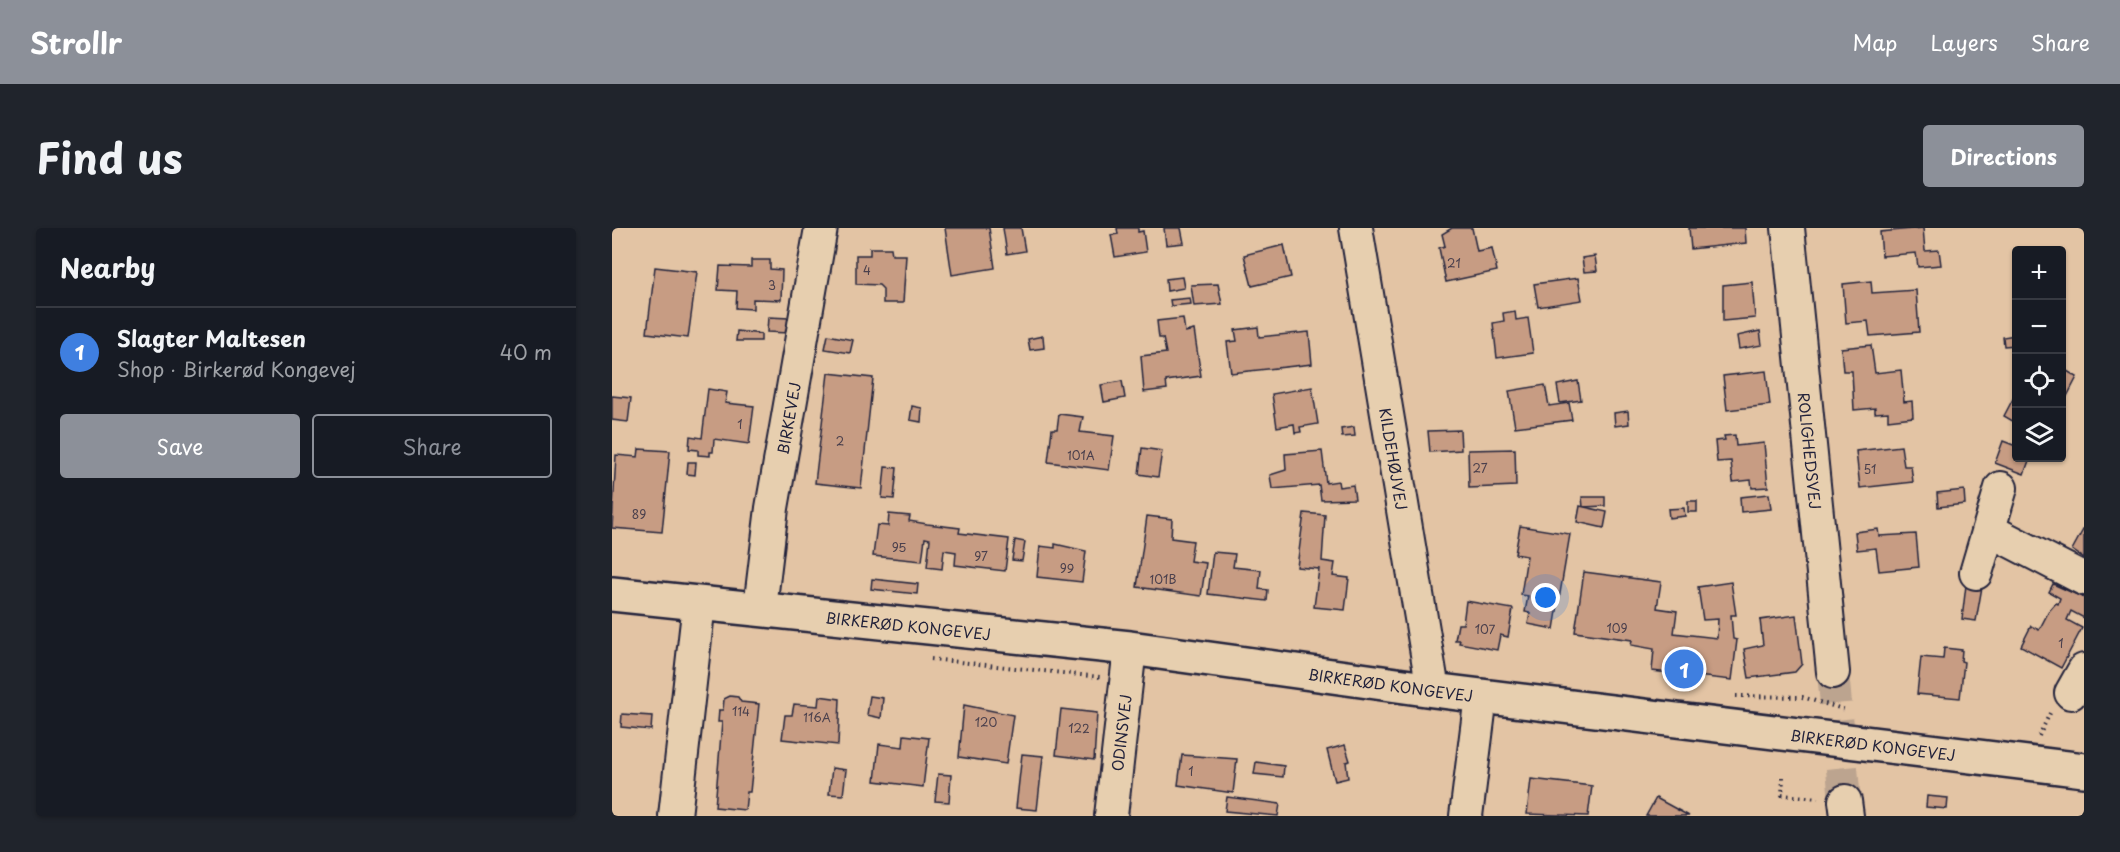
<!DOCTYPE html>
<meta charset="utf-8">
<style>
:root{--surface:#171b24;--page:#20242c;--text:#f1f3f6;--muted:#9ea1a6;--line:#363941;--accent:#8c9099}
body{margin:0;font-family:"Playpen Sans",sans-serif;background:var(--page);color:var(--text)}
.controls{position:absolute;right:18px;top:18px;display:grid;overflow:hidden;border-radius:6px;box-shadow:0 2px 4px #0004}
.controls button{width:54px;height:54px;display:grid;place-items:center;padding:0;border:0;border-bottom:2px solid var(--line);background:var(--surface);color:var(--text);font:30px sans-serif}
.you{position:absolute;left:934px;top:370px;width:21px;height:21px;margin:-15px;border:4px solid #fff;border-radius:50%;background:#1a73e8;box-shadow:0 0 0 9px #1a73e833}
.badge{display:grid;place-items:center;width:39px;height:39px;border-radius:50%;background:var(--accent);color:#fff;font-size:20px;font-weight:700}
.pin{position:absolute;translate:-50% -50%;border:3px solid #fff;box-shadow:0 2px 6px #0006}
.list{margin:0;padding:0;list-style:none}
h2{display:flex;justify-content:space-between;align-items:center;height:78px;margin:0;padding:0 24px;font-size:26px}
h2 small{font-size:20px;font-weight:400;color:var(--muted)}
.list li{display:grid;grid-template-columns:39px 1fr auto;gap:18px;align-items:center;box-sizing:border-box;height:90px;padding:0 24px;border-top:2px solid var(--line)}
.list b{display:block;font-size:22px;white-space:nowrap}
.list p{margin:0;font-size:20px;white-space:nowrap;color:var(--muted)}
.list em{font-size:20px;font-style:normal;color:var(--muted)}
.actions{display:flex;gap:12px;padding:18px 24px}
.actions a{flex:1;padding:14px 0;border:2px solid var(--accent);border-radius:6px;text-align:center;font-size:21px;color:var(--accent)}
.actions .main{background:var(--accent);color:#fff}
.icon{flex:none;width:33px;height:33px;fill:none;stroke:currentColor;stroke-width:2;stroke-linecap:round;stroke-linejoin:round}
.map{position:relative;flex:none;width:1472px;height:588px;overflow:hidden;border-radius:6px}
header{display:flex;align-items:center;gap:36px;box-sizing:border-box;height:84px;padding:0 30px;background:var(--accent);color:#fff}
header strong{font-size:28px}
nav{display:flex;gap:33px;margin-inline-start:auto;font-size:21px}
.intro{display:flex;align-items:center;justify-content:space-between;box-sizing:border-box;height:144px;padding:0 36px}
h1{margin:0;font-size:42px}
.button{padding:15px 27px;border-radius:6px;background:var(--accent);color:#fff;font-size:21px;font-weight:700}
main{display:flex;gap:36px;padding:0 36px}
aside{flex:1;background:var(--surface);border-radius:6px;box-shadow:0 2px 4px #0004}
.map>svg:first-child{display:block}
.building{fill:#c79c83;stroke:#22223b;stroke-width:1.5}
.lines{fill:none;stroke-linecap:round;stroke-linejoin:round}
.minor-tunnel{stroke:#bca48f;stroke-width:32;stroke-dasharray:32 16;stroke-linecap:butt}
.minor-casing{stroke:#22223b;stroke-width:36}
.major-casing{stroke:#22223b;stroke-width:38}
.path{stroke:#22223b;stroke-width:4;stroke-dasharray:1.5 4.5;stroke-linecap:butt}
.minor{stroke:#e7cfaf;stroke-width:32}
.major{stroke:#e7cfaf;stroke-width:33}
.labels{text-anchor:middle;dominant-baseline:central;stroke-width:6;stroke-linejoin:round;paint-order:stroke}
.number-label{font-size:12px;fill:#4b404d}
.street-label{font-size:15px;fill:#22223b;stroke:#e7cfaf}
</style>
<header>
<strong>Strollr</strong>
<nav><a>Map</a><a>Layers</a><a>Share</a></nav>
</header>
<div class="intro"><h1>Find us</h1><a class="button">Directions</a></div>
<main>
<aside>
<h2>Nearby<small></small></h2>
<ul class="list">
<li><span class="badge" style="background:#3f7fe0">1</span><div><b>Slagter Maltesen</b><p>Shop · Birkerød Kongevej</p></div><em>40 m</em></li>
</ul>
<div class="actions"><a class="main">Save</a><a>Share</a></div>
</aside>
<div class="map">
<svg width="1472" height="588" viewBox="0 0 1472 588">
<rect width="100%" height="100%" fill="#e3c4a4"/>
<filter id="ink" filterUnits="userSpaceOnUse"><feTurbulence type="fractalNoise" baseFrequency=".0167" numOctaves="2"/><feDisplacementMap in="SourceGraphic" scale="12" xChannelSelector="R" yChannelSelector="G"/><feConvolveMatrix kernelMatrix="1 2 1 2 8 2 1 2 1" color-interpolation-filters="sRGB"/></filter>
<g filter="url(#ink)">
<g class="building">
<path d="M333,0H377L383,40L340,47Z"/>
<path d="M391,0H409L413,23L395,26Z"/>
<path d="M505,0H526V4L531,3L534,24L503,29L499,7L506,6Z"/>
<path d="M552,0H569L572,15L554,17Z"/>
<path d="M840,0H860L865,23L880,20L885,43L834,54L827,20L833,18L830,6Z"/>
<path d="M1077,0H1133L1134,15L1079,21Z"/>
<path d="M1311,0L1313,23L1327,22L1329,37L1306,39L1304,25L1270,28L1268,4Z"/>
<path d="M672,17L679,49L640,58L632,27Z"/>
<path d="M258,20H279L280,27H294L291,75H271V61L267,57L244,56V27H258Z"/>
<path d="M983,28L985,43L972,44L970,30Z"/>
<path d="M139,32H158V41L170,42L169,72L141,71V81L124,80L125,63L106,62L108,38L139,39Z"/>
<path d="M43,39L85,44L76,110L35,105Z"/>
<path d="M570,49L572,60L555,63L554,51Z"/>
<path d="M966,50L970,72L926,79L922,56Z"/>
<path d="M1259,53L1260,65L1304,62L1307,104L1258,108L1256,93L1234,95L1231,56Z"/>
<path d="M1140,54L1143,90L1111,93V57Z"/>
<path d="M606,56L610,76L582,78L579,57Z"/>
<path d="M578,70L579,76L559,78L558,72Z"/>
<path d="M903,83L904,92L916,90L921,125L885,130L881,95L892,93L891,85Z"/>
<path d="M156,89L177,90L176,105L155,104Z"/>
<path d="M571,90L573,104L582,102L589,148L554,153L555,161L532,164L529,128L554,125L551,110H547L545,93Z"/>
<path d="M646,99L647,109L697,104L700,136L619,145L615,114L625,113L623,102Z"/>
<path d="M125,103L149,106V113H124Z"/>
<path d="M1148,103L1150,117L1127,121L1125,108Z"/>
<path d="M216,107L241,112L238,125L213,121Z"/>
<path d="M1402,107L1404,117L1392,118L1391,109Z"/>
<path d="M431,108L432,120L418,122L416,111Z"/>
<path d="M1259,117L1263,145L1289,142L1292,174L1300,173L1301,189L1276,192V184L1263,185V180L1242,182L1240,143H1231L1229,120Z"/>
<path d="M1450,140L1465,149L1450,178Z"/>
<path d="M1154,143L1158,177L1115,182L1111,148Z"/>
<path d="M216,145L261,150L249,260L203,255Z"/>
<path d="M510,153L513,170L492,174L489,157Z"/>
<path d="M966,153L969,172L948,175L945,157Z"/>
<path d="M933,157L937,178L957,175L960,192L903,199L897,163Z"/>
<path d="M700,159L706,196L688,199L689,204L683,205L682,196L665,199L660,166Z"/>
<path d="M96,161L115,164L113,175L142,178L137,216L102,211L101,224H98V228L86,227V222L77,221L78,208L90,210Z"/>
<path d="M1404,165V195L1392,188Z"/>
<path d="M0,168L19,170L16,194L0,192Z"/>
<path d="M300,178L310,180L309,194L298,192Z"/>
<path d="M1016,183L1017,196L1003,198L1002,185Z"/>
<path d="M447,186L471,189L468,204L502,208L497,242L436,234L440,201H445Z"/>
<path d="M742,199L743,208L730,209L729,201Z"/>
<path d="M848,202L849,222L818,224L816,203Z"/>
<path d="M1123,207L1124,218L1152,215L1156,259L1140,260L1139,252L1121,254L1119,233L1105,234L1103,213L1113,212L1112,208Z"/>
<path d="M1391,213L1404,218V230H1418L1412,246L1383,235Z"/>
<path d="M1289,218L1292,238H1299L1301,254L1248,260L1244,223Z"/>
<path d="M530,220L550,223L546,249L527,246Z"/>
<path d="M27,221L58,223L50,304L0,300L4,227L26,229Z"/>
<path d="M903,221L904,258L857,260L856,222Z"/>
<path d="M710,223L714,255L726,253L727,259L741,257L743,271L709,272L707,257L660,261L658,247L674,242L673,226Z"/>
<path d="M76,234H84L83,247L75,246Z"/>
<path d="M273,239L285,240L282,271L270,270Z"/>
<path d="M1352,262L1353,276L1326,279L1325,265Z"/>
<path d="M1157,266L1159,281L1129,284L1128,269Z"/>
<path d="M970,269H993V278L971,279Z"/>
<rect x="1076" y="273" width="9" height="11"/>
<path d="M968,278L995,284L992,300L965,294Z"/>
<path d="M1072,280L1073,288L1057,290L1056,281Z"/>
<path d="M692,285L713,287L710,333L723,335L721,348L737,350L733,382L702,379L707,341L685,339Z"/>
<path d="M277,286L298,288L297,293L315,296L348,300L347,305L397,311L393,343L343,337L344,324L332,322L330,341L315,339L318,311L313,310L310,333L261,328L265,297L276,298Z"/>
<path d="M535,288L560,291L559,310L581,313L578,333L594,335L589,368L525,359Z"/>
<path d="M908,298L958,306L942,401L916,396L918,385L913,384L916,368L909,367L915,328L903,326Z"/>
<path d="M1472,300V330L1460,322Z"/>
<path d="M1266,301L1267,308L1304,306L1307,339L1267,343L1264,320L1245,322L1243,304Z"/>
<path d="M403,312L413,314L410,333L400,332Z"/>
<path d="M443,316L474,323L470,354L425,349L428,318L443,320Z"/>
<path d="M601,324L623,326L621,339L649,342L647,361L656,362L655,373L596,366Z"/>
<path d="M972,344L1049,354L1045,380L1065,383L1062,405L1105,410L1106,391L1091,392L1086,359L1119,354L1124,387H1119L1121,411L1125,412L1120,452L1040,443L1042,421L1019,417L1020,412L963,404Z"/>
<path d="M260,351L306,356L305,366L259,361Z"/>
<path d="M1441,356L1472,370V390L1459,383L1455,392L1470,400L1449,440L1409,418L1419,398L1427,402L1437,383L1444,375L1446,376L1448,370L1437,364Z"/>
<path d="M1354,357L1370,359L1364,393L1350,391Z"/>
<path d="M854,373L901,381L896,409L888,407L885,422L847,415L848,412H843L846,396H851Z"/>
<path d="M1184,387L1190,436L1183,444L1137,450L1132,421L1151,417L1148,392Z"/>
<path d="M1332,420L1350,422L1349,433L1352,434L1348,470L1305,466L1309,429L1331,431Z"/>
<path d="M118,468L126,469L129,474L147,476L138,564H135L133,582L103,579L110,494H106L107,482H111L112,471Z"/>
<path d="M207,468L228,471L226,517L170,511L173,487H180L182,476L206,478Z"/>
<path d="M258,468L271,470L269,490L255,487Z"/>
<path d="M352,477L401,487L394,536L347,529Z"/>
<path d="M449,481L485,485L482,532L444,527Z"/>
<path d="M10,486L40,488L39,502L9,499Z"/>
<path d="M292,507L317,510L311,559L263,553L267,516L291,519Z"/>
<path d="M733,517L738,533L734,534L736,550L723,553L715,522Z"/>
<path d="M410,526L431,528L425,582L404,580Z"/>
<path d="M570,527L625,531L621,565L566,557Z"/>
<path d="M644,534L672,538L671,549L642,546Z"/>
<path d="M220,540L234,542L231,567L217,566Z"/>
<path d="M326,546L339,547L337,574L323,573Z"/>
<path d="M919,551L980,558L976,588L915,586Z"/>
<path d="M1315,568L1336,570L1335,581L1314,579Z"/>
<path d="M615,569L668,576L666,588L613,583Z"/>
<path d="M1044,570L1077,588H1034Z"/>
</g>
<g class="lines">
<path class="minor-tunnel" d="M1221,444L1233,573"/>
<g class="minor-casing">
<g id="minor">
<path id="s1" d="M744,0L821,462"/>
<path id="s2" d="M1176,0L1221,444"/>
<path d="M1377,302L1472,351"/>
<path d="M1364,345L1389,260"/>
<path id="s3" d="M148,380L160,280L209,0"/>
<path d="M1459,465L1472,442"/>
<path d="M1233,573L1235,588"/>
<path d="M63,588L87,375"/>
<path id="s4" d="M499,588L518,420"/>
<path d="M854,588L869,468"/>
</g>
</g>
<g class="major-casing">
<g id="major">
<path id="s5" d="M0,366L518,420L821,462L1472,542"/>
</g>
</g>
<g class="path">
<path d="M319,431L488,449"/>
<path d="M1124,468L1190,469L1234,482"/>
<path d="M1427,508L1439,483"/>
<path d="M1171,549L1170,567L1206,570"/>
</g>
<use href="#minor" class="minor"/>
<use href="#major" class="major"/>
</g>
</g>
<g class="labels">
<g class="number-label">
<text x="842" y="35">21</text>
<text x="255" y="42">4</text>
<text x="160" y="57">3</text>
<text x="128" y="196">1</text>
<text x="228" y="213">2</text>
<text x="469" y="227">101A</text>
<text x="868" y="240">27</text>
<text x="1258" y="241">51</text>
<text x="27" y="286">89</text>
<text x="287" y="319">95</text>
<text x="369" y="328">97</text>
<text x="455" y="340">99</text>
<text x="551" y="351">101B</text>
<text x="1005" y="400">109</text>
<text x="873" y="401">107</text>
<text x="1449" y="415">1</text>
<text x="129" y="483">114</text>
<text x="205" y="489">116A</text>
<text x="374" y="494">120</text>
<text x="467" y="500">122</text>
<text x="579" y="543">1</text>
</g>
<g class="street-label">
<text stroke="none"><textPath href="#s3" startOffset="192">BIRKEVEJ</textPath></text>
<text stroke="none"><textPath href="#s2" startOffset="224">ROLIGHEDSVEJ</textPath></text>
<text stroke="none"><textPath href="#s1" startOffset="234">KILDEHØJVEJ</textPath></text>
<text stroke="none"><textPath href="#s5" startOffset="298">BIRKERØD KONGEVEJ</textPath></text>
<text stroke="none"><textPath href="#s5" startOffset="784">BIRKERØD KONGEVEJ</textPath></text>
<text stroke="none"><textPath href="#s4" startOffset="84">ODINSVEJ</textPath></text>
<text stroke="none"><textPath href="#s5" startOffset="1270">BIRKERØD KONGEVEJ</textPath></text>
</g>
</g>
</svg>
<div class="controls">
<button>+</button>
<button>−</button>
<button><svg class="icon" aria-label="locate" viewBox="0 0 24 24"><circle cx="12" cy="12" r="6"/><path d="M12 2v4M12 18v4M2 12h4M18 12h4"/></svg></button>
<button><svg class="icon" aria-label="layers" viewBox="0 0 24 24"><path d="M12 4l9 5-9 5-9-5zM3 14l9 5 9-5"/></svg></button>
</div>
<div class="you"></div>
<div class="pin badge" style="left:1072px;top:441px;background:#3f7fe0">1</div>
</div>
</main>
